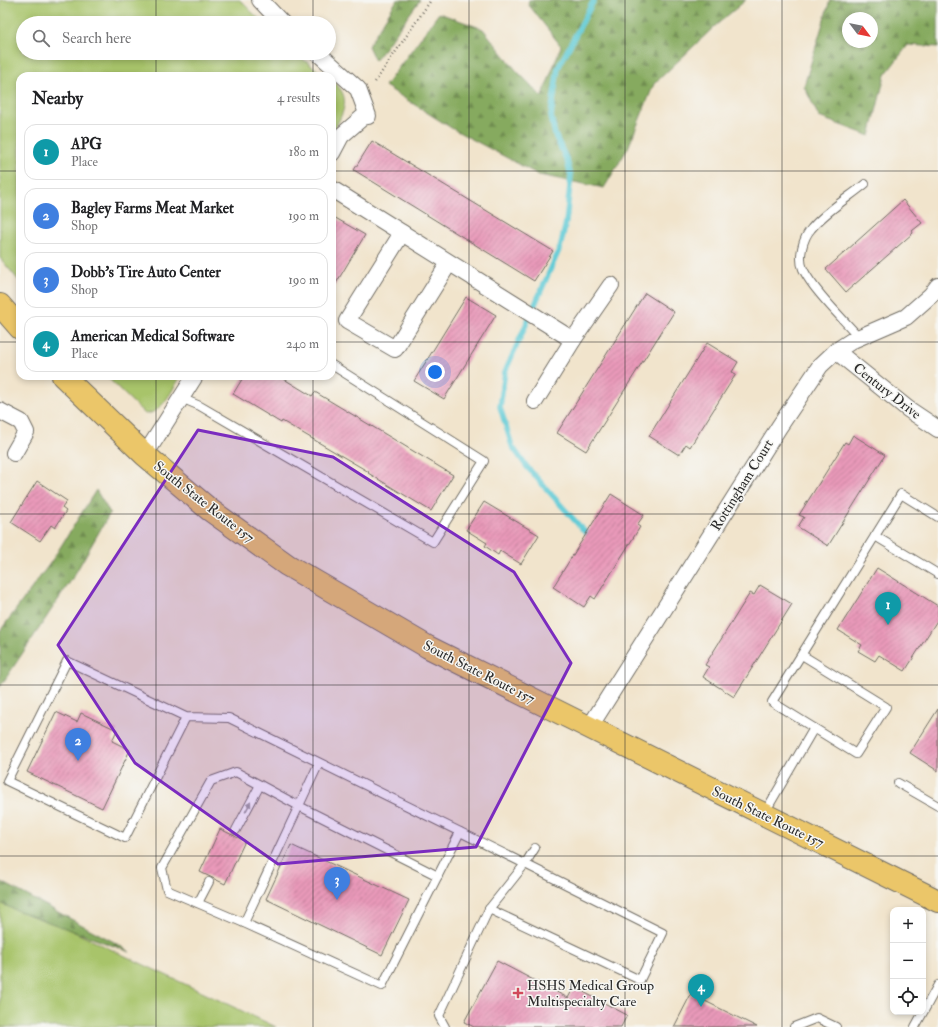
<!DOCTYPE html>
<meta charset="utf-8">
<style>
:root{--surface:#fff;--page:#f2f2f2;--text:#202124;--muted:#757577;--line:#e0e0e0;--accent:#db2777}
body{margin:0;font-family:"IM FELL Double Pica",serif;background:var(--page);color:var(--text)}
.controls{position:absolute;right:12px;bottom:12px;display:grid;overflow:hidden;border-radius:8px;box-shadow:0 2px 6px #0003}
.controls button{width:36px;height:36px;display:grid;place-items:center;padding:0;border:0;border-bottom:1px solid var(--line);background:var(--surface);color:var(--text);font:20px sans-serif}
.compass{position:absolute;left:842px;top:12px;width:36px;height:36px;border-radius:50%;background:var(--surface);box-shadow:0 2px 6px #0003;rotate:122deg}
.you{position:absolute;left:435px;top:372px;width:14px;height:14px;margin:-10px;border:3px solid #fff;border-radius:50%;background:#1a73e8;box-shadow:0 0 0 6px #1a73e833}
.badge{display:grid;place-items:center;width:26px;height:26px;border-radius:50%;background:var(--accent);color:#fff;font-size:13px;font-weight:700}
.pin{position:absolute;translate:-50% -33px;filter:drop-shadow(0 1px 2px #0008)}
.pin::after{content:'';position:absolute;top:21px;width:14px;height:12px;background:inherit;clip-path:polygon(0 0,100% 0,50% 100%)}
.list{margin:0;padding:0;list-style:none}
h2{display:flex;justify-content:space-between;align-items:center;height:52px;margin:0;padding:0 16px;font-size:17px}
h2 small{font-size:13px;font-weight:400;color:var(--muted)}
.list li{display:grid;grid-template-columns:26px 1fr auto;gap:12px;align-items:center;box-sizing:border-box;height:56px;margin:0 8px 8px;padding:0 8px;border:1px solid var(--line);border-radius:12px}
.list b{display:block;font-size:15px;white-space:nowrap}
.list p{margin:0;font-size:13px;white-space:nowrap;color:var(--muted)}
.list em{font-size:13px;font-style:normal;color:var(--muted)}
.icon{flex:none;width:22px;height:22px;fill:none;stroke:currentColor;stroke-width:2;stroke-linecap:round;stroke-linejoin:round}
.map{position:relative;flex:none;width:938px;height:1027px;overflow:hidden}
.search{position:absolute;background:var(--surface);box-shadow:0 2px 6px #0003;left:16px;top:16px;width:320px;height:44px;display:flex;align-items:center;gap:10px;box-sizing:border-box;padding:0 14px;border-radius:22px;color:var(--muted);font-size:15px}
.panel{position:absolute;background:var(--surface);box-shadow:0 2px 6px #0003;left:16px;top:72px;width:320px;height:308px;border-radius:12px}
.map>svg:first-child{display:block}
.green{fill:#a8c46b;stroke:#6a784b}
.forest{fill:url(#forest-firs);stroke:#586a45;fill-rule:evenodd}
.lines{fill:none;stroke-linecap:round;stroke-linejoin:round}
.stream{stroke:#5ecad5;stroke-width:5.5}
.building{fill:url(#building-hatch)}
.service-casing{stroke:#706c63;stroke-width:10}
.minor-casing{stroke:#706c63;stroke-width:18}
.primary-casing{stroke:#706c63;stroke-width:24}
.path{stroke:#706c63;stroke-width:2.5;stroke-dasharray:1 3;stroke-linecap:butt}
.service{stroke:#fff;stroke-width:8}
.minor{stroke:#fff;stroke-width:16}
.primary{stroke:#ebc669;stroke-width:22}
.oneway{fill:#a0a0a0}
.marked{fill:#7b2cbf;fill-opacity:0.2;stroke:#7b2cbf;stroke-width:3;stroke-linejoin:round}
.grid{fill:none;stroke:#2b2b2b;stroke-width:1;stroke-opacity:0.55}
.poi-dot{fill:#d1495b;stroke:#f6f6f2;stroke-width:1.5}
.labels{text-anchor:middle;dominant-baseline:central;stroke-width:3;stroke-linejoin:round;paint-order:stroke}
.street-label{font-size:14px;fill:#2b2b2b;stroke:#f6f6f2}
.poi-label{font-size:14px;fill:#2b2b2b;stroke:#f6f6f2;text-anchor:start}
</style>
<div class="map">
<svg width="938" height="1027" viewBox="0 0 938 1027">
<defs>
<pattern id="forest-firs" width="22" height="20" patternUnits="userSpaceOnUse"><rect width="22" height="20" fill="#86aa5f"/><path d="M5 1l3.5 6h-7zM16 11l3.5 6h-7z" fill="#6e8b4f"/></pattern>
<pattern id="building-hatch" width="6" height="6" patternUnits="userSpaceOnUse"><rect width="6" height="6" fill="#e999b9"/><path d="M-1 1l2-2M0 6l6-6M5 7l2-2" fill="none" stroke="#bd7d97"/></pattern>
</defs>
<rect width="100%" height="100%" fill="#f6f6f2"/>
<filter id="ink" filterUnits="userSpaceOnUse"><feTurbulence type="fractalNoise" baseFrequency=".025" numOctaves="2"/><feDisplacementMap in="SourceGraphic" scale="8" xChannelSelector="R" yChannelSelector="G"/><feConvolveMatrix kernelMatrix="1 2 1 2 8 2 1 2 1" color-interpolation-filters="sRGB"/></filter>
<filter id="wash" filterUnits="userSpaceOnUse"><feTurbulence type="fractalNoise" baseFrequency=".012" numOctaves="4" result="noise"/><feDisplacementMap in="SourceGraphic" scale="16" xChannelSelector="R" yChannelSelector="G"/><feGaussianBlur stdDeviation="0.9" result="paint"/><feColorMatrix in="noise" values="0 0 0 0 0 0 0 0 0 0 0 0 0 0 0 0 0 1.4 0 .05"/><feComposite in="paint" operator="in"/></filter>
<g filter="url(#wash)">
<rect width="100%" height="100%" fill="#f1e4cc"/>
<g class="green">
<path d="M0,0H240L263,23H23V53H295L325,76H20V282L0,258Z"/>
<path d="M332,81C354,97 342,115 332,134Z"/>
<path d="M106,376H181C173,388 162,414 145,414Z"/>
<path d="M0,897L276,1027H0Z"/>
</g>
<g class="forest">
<path d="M397,0H420L375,61L368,46Z"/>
<path d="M529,0H746L715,26L654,84L628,148L604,188L539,175L453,129L385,86L439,13L483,29L516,70L542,97L561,46L528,4Z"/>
<path d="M830,0H938V47L908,45L885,75L870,136L819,117L804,86ZM848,18H872V42H848Z"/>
<path d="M96,490L110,513L72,579L0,687V631L51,562Z"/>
<path d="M0,881L114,942L130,952L13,909L0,903Z"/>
</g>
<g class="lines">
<path class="stream" d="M585,532L527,467L512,446L500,407L505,372L560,248L566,222L571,176L567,161L555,135L551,116L558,68L594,0"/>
</g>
<g id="blocks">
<g class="building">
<path d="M372,141L553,251L534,281L354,170Z"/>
<path d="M903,200L922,223L912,231L913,233L846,292L826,269Z"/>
<path d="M332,216L365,235L332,290Z"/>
<path d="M645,293L674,312L586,451L557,433Z"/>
<path d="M466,297L496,315L444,399L414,381Z"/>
<path d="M707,343L738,362L732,372L736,374L690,447L686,444L679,455L649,436Z"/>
<path d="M244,376H279L312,396L315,392L453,475L431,511L368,473L369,472L282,421L281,423L233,394Z"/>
<path d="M853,435L885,455L828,546L798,527L804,517L799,515L845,442L848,444Z"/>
<path d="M37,481L67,501L62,508L66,511L55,528L51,525L40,541L11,522Z"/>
<path d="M611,494L644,515L637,525L640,527L595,599L591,596L584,607L553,587Z"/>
<path d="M484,502L539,535L521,564L500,551L498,555L485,546L487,543L466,530Z"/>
<path d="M877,568L938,606V619L905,671L879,655L875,661L858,651L862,645L838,630Z"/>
<path d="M760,585L792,604L734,697L703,677L709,667L705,665L750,593L754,595Z"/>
<path d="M938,709V771L910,753Z"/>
<path d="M56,712L77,722L81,713L117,730L112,741L130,750L102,808L27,772Z"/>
<path d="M220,829L245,841L225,884L200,872Z"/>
<path d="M291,845L409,900L382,955L266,899Z"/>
<path d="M497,961L568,998L574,987L627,1015L621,1027H474L464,1022Z"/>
<path d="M691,994L757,1027H674Z"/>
</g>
</g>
</g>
<g filter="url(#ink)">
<use href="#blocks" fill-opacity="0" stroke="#706c63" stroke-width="1"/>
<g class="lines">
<g class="service-casing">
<g id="service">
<path d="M859,337C843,319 813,290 803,269C798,257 803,238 811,229C826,211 848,198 865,184"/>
<path d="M181,398L200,406L433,542L484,461L332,365"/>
<path d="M875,536L938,574"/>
<path d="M802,655L886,707L856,754L772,702L901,494L938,517"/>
<path d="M186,717L125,838L7,781L67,661L186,717L229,718L525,864L489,909"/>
<path d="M319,763L244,923L382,986L460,832"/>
<path d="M898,783L938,806"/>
<path d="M764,814L814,728"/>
<path d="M236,830L260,785"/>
<path d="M198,903L209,882"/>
<path d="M244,923L167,890L162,868L211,781L236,772L299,806L438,876"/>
<path d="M445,1027L439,1016L489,909L640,980L663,933L525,864L535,848"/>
<path d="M794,1027L817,1018L836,1027"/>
<path d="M915,1027L938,985"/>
</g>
</g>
<g class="minor-casing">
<g id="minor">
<path d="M260,0L282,23"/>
<path d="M318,53L358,89L368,116L363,117L341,136L332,153"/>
<path d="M332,189L573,340L535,401"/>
<path d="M402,233L347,321L395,349L449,263"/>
<path d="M573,340L611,285"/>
<path d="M836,351L908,409L938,429"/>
<path d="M0,411L21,422L26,432L14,453"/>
<path d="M145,455L195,376"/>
<path d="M589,728L779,427L820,366L836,351L853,340L906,317L931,295L938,286"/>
</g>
</g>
<g class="primary-casing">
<g id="primary">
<path d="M0,305L20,328"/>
<path d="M63,376L145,455L210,510L287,565L428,647L938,901"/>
</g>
</g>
<path class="path" d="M375,82L431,0"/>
<use href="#service" class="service"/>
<use href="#minor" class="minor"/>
<use href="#primary" class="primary"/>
</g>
<defs><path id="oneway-solid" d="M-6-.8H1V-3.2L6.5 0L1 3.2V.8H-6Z"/></defs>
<use class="oneway" href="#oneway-solid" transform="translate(248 807) rotate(-62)"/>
</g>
<path class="marked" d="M198,430L333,457L514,572L571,663L476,847L278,864L135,763L58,645Z"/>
<path class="grid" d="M156,0V23M313,0V23M469,0V1027M625,0V1027M782,0V1027M156,53V76M313,53V76M0,171H20M332,171H938M0,342H20M332,342H938M156,376V1027M313,376V1027M0,514H938M0,685H938M0,856H938"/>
<path class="poi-dot" d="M516 987h4v4h4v4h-4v4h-4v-4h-4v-4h4z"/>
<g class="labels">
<g class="street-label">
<text transform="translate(887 391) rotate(38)">Century Drive</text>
<text transform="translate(742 485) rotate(-58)">Rottingham Court</text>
<text transform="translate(204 502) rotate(38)">South State Route 157</text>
<text transform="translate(479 672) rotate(27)">South State Route 157</text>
<text transform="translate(768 817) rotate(26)">South State Route 157</text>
</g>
<g class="poi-label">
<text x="527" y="985">HSHS Medical Group<tspan x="527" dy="16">Multispecialty Care</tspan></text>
</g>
</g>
</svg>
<div class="controls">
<button>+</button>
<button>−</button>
<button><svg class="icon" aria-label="locate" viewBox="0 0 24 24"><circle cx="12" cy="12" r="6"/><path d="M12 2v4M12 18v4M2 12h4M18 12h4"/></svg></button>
</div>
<svg class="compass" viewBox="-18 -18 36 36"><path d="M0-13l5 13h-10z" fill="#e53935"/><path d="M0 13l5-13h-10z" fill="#757577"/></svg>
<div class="you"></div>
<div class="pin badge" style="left:888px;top:625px;background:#0f9aa8">1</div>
<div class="pin badge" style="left:78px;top:761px;background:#3f7fe0">2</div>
<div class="pin badge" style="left:337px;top:900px;background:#3f7fe0">3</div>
<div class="pin badge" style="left:701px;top:1007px;background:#0f9aa8">4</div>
<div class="search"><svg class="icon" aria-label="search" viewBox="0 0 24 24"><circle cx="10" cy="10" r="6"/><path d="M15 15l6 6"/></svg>Search here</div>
<section class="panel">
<h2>Nearby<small>4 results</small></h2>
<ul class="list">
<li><span class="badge" style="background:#0f9aa8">1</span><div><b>APG</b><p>Place</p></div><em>180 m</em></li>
<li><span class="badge" style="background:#3f7fe0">2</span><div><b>Bagley Farms Meat Market</b><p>Shop</p></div><em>190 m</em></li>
<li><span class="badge" style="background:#3f7fe0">3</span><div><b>Dobb's Tire Auto Center</b><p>Shop</p></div><em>190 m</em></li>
<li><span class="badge" style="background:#0f9aa8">4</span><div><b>American Medical Software</b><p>Place</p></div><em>240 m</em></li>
</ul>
</section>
</div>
